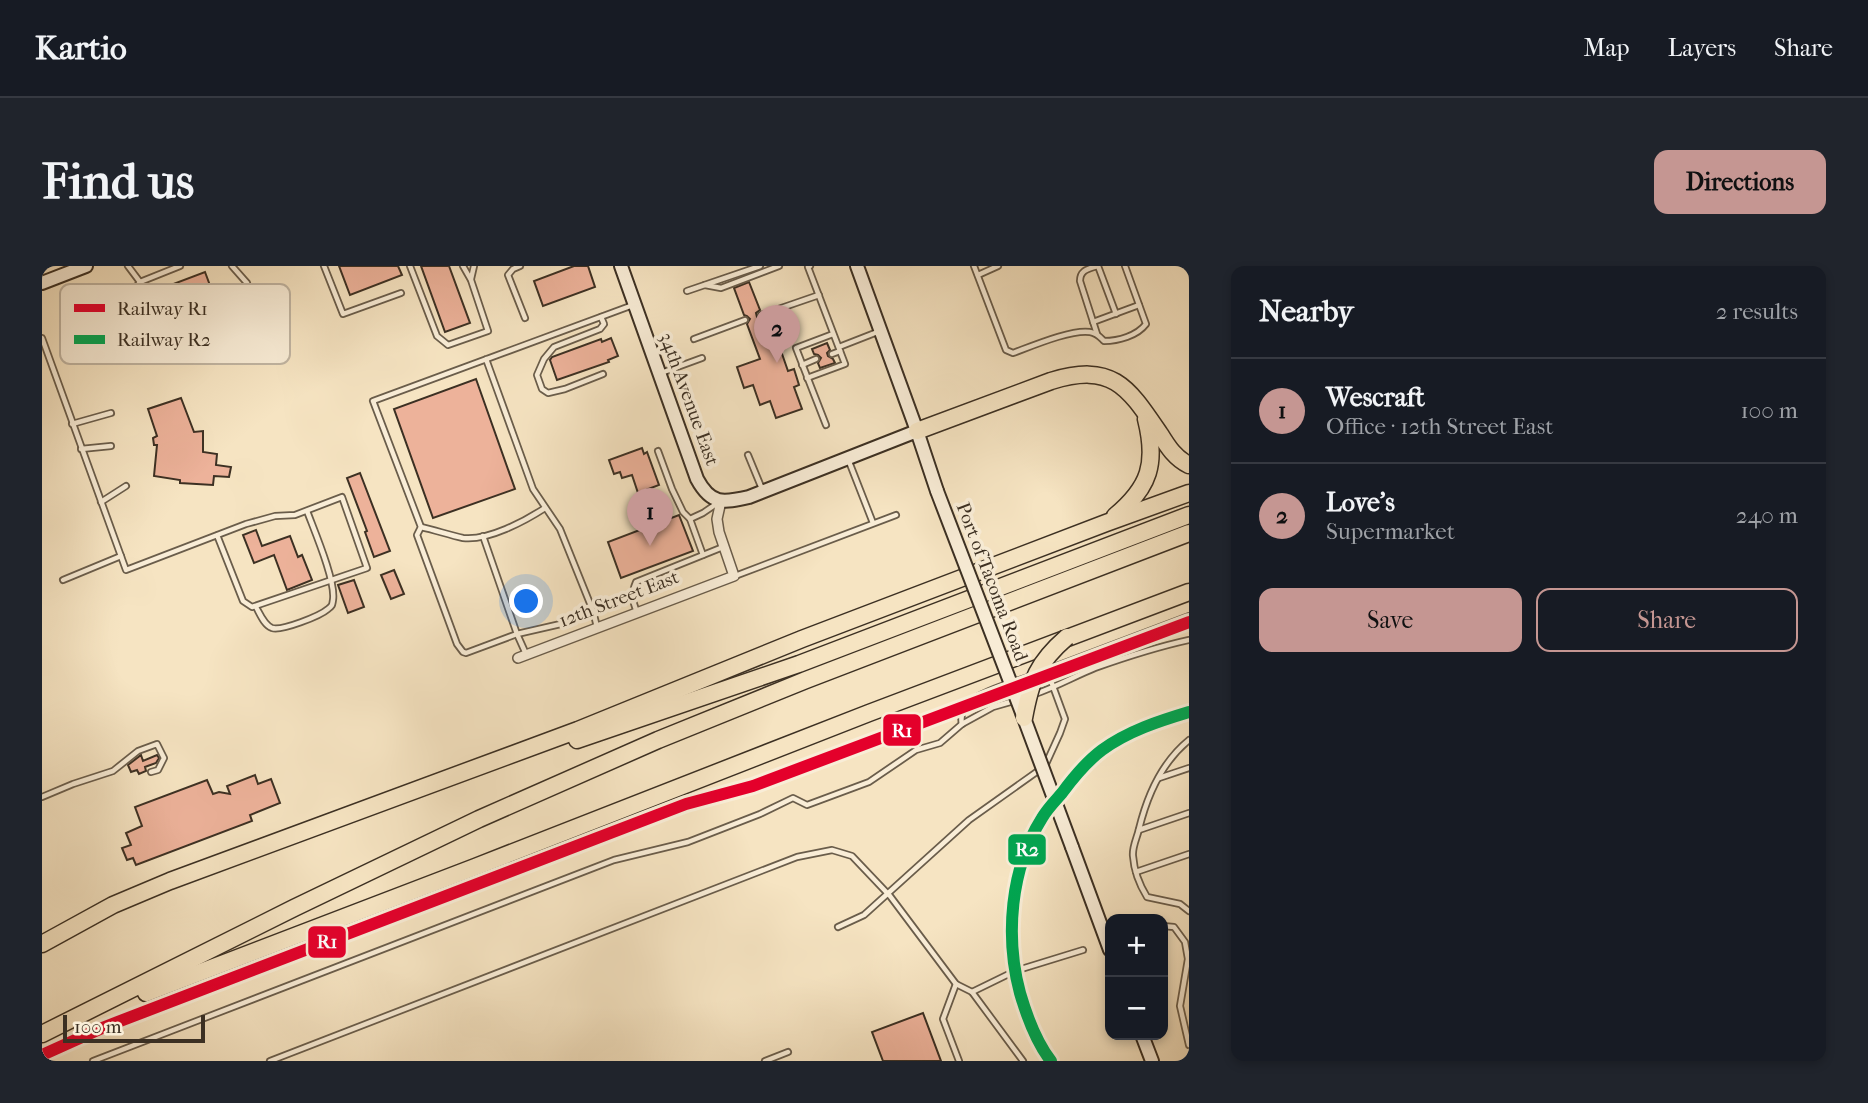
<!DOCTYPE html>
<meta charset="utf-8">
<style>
:root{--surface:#171b24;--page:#20242c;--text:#f1f3f6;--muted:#9ea1a6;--line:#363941;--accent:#c59692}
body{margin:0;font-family:"IM FELL French Canon",serif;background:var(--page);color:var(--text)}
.controls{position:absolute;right:21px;bottom:21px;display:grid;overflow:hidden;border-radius:14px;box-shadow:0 4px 10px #0003}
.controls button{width:63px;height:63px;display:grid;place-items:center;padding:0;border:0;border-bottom:2px solid var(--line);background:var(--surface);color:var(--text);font:35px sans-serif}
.scale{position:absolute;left:21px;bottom:18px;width:142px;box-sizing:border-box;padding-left:7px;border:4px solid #3c3023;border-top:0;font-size:19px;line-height:24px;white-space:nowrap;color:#3c3023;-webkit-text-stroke:5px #f9edd7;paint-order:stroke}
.you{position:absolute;left:485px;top:336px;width:24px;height:24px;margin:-18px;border:5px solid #fff;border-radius:50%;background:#1a73e8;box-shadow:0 0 0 10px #1a73e833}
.badge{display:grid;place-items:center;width:46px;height:46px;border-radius:50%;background:var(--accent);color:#111;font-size:23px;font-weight:700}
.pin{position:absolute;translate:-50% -58px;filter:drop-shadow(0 2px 4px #0008)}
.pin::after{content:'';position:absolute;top:37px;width:24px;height:21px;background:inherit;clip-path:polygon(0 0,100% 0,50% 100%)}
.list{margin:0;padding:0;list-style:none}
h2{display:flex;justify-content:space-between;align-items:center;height:91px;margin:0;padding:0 28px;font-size:30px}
h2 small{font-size:23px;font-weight:400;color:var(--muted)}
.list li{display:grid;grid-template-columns:46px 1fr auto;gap:21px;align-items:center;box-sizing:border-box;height:105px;padding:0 28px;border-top:2px solid var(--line)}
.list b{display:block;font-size:26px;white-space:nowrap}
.list p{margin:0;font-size:23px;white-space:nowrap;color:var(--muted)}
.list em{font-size:23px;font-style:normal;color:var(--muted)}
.actions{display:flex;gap:14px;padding:21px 28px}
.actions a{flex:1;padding:16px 0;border:2px solid var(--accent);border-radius:14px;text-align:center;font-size:24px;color:var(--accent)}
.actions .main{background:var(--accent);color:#111}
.map{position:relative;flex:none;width:1147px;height:795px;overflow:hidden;border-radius:14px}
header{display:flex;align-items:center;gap:42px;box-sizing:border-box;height:98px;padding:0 35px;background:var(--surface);border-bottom:2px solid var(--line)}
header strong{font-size:33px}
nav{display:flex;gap:38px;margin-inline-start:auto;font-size:24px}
.intro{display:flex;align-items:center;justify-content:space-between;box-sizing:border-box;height:168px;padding:0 42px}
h1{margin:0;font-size:49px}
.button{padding:18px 32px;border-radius:14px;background:var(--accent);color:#111;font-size:24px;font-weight:700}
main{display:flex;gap:42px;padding:0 42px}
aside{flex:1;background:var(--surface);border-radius:14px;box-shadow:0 4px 10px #0003}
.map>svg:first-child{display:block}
.building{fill:#edb29a;stroke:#3c3023;stroke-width:2}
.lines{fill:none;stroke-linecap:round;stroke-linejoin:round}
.lane-casing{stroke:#6a5d4b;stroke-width:8}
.street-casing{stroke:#6a5d4b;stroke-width:12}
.secondary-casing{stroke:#3c3023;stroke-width:16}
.highway-casing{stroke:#3c3023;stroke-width:19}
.lane{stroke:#f9edd7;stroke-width:4.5}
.street{stroke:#f9edd7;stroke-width:9}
.secondary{stroke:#f9edd7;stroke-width:12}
.highway{stroke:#f6e4c2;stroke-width:16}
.secondary-bridge-casing{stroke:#3c3023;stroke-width:16;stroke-linecap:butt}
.highway-bridge-casing{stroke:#3c3023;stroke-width:19;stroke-linecap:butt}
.secondary-bridge{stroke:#f9edd7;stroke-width:12}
.highway-bridge{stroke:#f6e4c2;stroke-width:16}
.rail-1-casing{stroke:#f9edd7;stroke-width:18}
.rail-2-casing{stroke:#f9edd7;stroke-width:18}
.rail-1{stroke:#e4002b;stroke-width:12}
.rail-2{stroke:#00a651;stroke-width:12}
.labels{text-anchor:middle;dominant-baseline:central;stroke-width:7;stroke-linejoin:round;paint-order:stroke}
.street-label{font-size:19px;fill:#3c3023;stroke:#f9edd7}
.key{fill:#f9edd7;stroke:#c0b4a1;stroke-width:2}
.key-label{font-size:19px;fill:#3c3023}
.line-badge{stroke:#f9edd7;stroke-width:2.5}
.badge-label{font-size:19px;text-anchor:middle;font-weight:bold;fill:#fff}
</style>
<header>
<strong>Kartio</strong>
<nav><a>Map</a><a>Layers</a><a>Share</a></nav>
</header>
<div class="intro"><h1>Find us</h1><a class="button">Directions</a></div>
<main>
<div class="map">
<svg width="1147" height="795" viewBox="0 0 1147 795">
<rect width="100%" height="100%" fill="#f6e4c2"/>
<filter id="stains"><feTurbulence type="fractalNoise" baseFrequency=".00286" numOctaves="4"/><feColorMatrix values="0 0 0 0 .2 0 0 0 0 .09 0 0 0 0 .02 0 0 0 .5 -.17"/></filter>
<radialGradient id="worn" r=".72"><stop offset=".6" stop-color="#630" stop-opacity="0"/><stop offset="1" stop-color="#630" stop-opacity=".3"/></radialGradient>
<g class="building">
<path d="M297,0H356L360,9L308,29Z"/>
<path d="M379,0H407L428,57L403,66Z"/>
<path d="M532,0H546L553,21L501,40L492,15Z"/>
<path d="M163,6L173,33L119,53L110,26Z"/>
<path d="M707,16L718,44L714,47L715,51L717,54L721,53L734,87L739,85L746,105L752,103L757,119L752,121L760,143L734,152L728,135L718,139L711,119L702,122L695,101L718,93L705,58L708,53L705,50L702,49L692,22Z"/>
<path d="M569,72L576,90L566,94L567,96L515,114L508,94L510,91L559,73L560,76Z"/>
<path d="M785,77L788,84L785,87L786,90L791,93L793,97L778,102L776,97L779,92L776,89L772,88L770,83Z"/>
<path d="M434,113L473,223L391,252L352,143Z"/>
<path d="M139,132L152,166L161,165V186L175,188L174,199L189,201L187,211L172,210L171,219L138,217V214L112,210L115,179H112L111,172L115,170L106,143Z"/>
<path d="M600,182L602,188L605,186L617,219L596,227L590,209L580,212L578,206L572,208L567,194Z"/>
<path d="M318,207L348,285L332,291L323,266L325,265L305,212Z"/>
<path d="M637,249L651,285L579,312L566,276Z"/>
<path d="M214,264L220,280L248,270L256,291L260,289L270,314L245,324L232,289L212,297L201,269Z"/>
<path d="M352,304L362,328L349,333L339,309Z"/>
<path d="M312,314L322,341L306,347L296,319Z"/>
<path d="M99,489L101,495L115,489L117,492L114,497L103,501L104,505L97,508L95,504L89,506L86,499Z"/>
<path d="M213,509L216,518L229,513L238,537L208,549L210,555L94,599L91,592L85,594L80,582L89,579L84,567L100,560L93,541L165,514L171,528L177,526L188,528L185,520Z"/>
<path d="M881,747L899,795H841L830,766Z"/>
</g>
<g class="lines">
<g class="lane-casing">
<g id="lane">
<path d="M86,0L98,16"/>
<path d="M138,0L98,16L88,29L73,38L66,49L63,58L65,68L73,87L211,34L205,17L190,0"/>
<path d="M282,0L301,48L359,27"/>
<path d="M368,0L395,70L406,79L446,65L429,14L421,0"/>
<path d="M478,0L471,3L466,9L483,52"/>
<path d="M932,0L964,84L971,87C990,80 1030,63 1048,66C1055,67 1058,71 1062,75C1076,75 1095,70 1104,58L1083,0"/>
<path d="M1055,0C1046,3 1038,4 1038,15L1055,68"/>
<path d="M1056,0L1074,48"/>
<path d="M936,9L956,0"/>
<path d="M429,13L432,0"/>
<path d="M663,19L679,22L737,0"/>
<path d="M645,25L718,0"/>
<path d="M719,49L777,29"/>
<path d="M559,51L562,58L558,63L512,81L502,93L495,109L500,123L506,127L523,123L561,108"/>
<path d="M1051,56L1097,39"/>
<path d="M0,72L84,304L204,258L233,250L253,249L300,231L325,302L210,341L201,335L175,269"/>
<path d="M652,73L703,54"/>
<path d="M797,81L838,65"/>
<path d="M790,88L798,85"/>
<path d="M444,93L491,223L518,263L551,345L523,357L475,368L424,387L421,386L415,378L375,269L379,261L331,135C418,103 504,71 591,39"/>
<path d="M760,99L774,93"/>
<path d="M619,107L660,92"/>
<path d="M765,112L803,98L766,1L768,0"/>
<path d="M30,158L69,147"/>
<path d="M784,159L754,82L791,68"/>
<path d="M39,183L69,180"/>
<path d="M616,185L630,223L641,246L648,253L661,289"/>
<path d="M706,189L720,223"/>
<path d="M806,193L831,257"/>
<path d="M59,236L84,220"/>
<path d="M648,253L661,247L677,236"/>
<path d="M379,261C393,264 407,269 421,272C446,275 483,255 503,242"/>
<path d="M441,270L475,368L484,388"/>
<path d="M693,310L854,249"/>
<path d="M21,314L79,290"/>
<path d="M214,341C218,348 222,359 230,362C240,365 278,350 286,343C291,339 290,339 291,334C294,315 272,264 265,245"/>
<path d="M551,345L555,361"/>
<path d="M595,346C590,334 589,328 594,316L681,281"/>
<path d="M1004,404L1147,350"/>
<path d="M993,428C1014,421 1033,410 1053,402C1084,391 1115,381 1147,374"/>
<path d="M920,458C913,429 968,418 989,410"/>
<path d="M1147,474C1120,496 1105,530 1097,563C1095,572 1090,581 1091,590C1092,604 1097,618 1105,631L1138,638L1147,645"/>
<path d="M1117,512L1147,502"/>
<path d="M0,531L31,518L71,505L96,485L115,478L122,492L116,504L109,506"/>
<path d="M1097,564L1147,547"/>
<path d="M1094,606L1147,588"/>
<path d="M1121,660L1132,661L1143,676L1146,693L1138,740L1147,779"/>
<path d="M796,661L822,649L927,554L1003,500L1018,467L1023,453L1005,404"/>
<path d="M914,718L901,753L917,795"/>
<path d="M930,726L973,705L1041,684"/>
<path d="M51,795L572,594L646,576L718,548L751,532L765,539L827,516L874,484L898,477L920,458L951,441L975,434"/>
<path d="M228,795L755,591L790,584L810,590L848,630L914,718L930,726L981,795"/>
<path d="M723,795L746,786"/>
</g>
</g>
<g class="street-casing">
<path id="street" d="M476,392L692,310L677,266L675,253L679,235"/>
</g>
<g class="secondary-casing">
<g id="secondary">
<path d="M579,0L655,213C669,239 681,237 707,231L875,165"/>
<path d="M815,0L875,165L895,225"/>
<path d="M0,17L44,0"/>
<path d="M1030,581L1068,684"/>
<path d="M1100,769L1110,795"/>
</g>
</g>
<g class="highway-casing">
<g id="highway">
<path d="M875,165L1009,115C1071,96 1086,121 1118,168C1126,181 1133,192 1147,199"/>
<path d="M1073,250C1108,221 1115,197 1104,153"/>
<path d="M535,474L757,398L1147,249"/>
<path d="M0,678L71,639L128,615L536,464L760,373L1064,257L1147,227"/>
<path d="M104,727L433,601L827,447L1147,326"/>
<path d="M0,768L252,642L437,553L616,474L764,414L1147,267"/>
</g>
</g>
<use href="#lane" class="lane"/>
<use href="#street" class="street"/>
<use href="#secondary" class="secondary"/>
<use href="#highway" class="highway"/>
<g class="secondary-bridge-casing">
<path id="secondary-bridge" d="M895,225L982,452L1030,581"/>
</g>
<g class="highway-bridge-casing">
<path id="highway-bridge" d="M982,452C989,414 995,397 1025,371"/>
</g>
<use href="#secondary-bridge" class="secondary-bridge"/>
<use href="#highway-bridge" class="highway-bridge"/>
<g class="rail-1-casing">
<path id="rail-1" d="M0,789L60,762L644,538L711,520L1147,356"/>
</g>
<g class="rail-2-casing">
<path id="rail-2" d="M1009,795C994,776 985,751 978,727C963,671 968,603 1000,552C1005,543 1013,535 1020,527C1031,512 1044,496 1060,484C1086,465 1117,455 1147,446"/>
</g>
<use href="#rail-1" class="rail-1"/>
<use href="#rail-2" class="rail-2"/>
</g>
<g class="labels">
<g class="street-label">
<text transform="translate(647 133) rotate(70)">34th Avenue East</text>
<text transform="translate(950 316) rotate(69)">Port of Tacoma Road</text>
<text transform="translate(577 333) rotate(-21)">12th Street East</text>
</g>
</g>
<rect x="18" y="18" width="230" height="80" rx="10" class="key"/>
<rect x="32" y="38" width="31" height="8" fill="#e4002b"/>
<rect x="32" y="69" width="31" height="9" fill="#00a651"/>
<g class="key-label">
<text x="75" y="49">Railway R1</text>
<text x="75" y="80">Railway R2</text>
</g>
<g class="line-badge">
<rect x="840" y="447" width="40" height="34" rx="7" fill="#e4002b"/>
<rect x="965" y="567" width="40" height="33" rx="7" fill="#00a651"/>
<rect x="265" y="659" width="40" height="34" rx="7" fill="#e4002b"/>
</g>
<g class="badge-label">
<text x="860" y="471">R1</text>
<text x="985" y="590">R2</text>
<text x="285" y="682">R1</text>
</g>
<rect width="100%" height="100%" filter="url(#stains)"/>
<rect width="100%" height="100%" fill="url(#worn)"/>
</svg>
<div class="controls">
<button>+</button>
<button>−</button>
</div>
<div class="scale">100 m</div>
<div class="you"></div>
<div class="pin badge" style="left:608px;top:280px">1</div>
<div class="pin badge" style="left:735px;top:97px">2</div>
</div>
<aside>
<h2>Nearby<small>2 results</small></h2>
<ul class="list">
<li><span class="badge">1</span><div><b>Wescraft</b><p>Office · 12th Street East</p></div><em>100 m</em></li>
<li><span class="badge">2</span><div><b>Love's</b><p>Supermarket</p></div><em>240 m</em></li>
</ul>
<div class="actions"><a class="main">Save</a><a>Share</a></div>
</aside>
</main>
